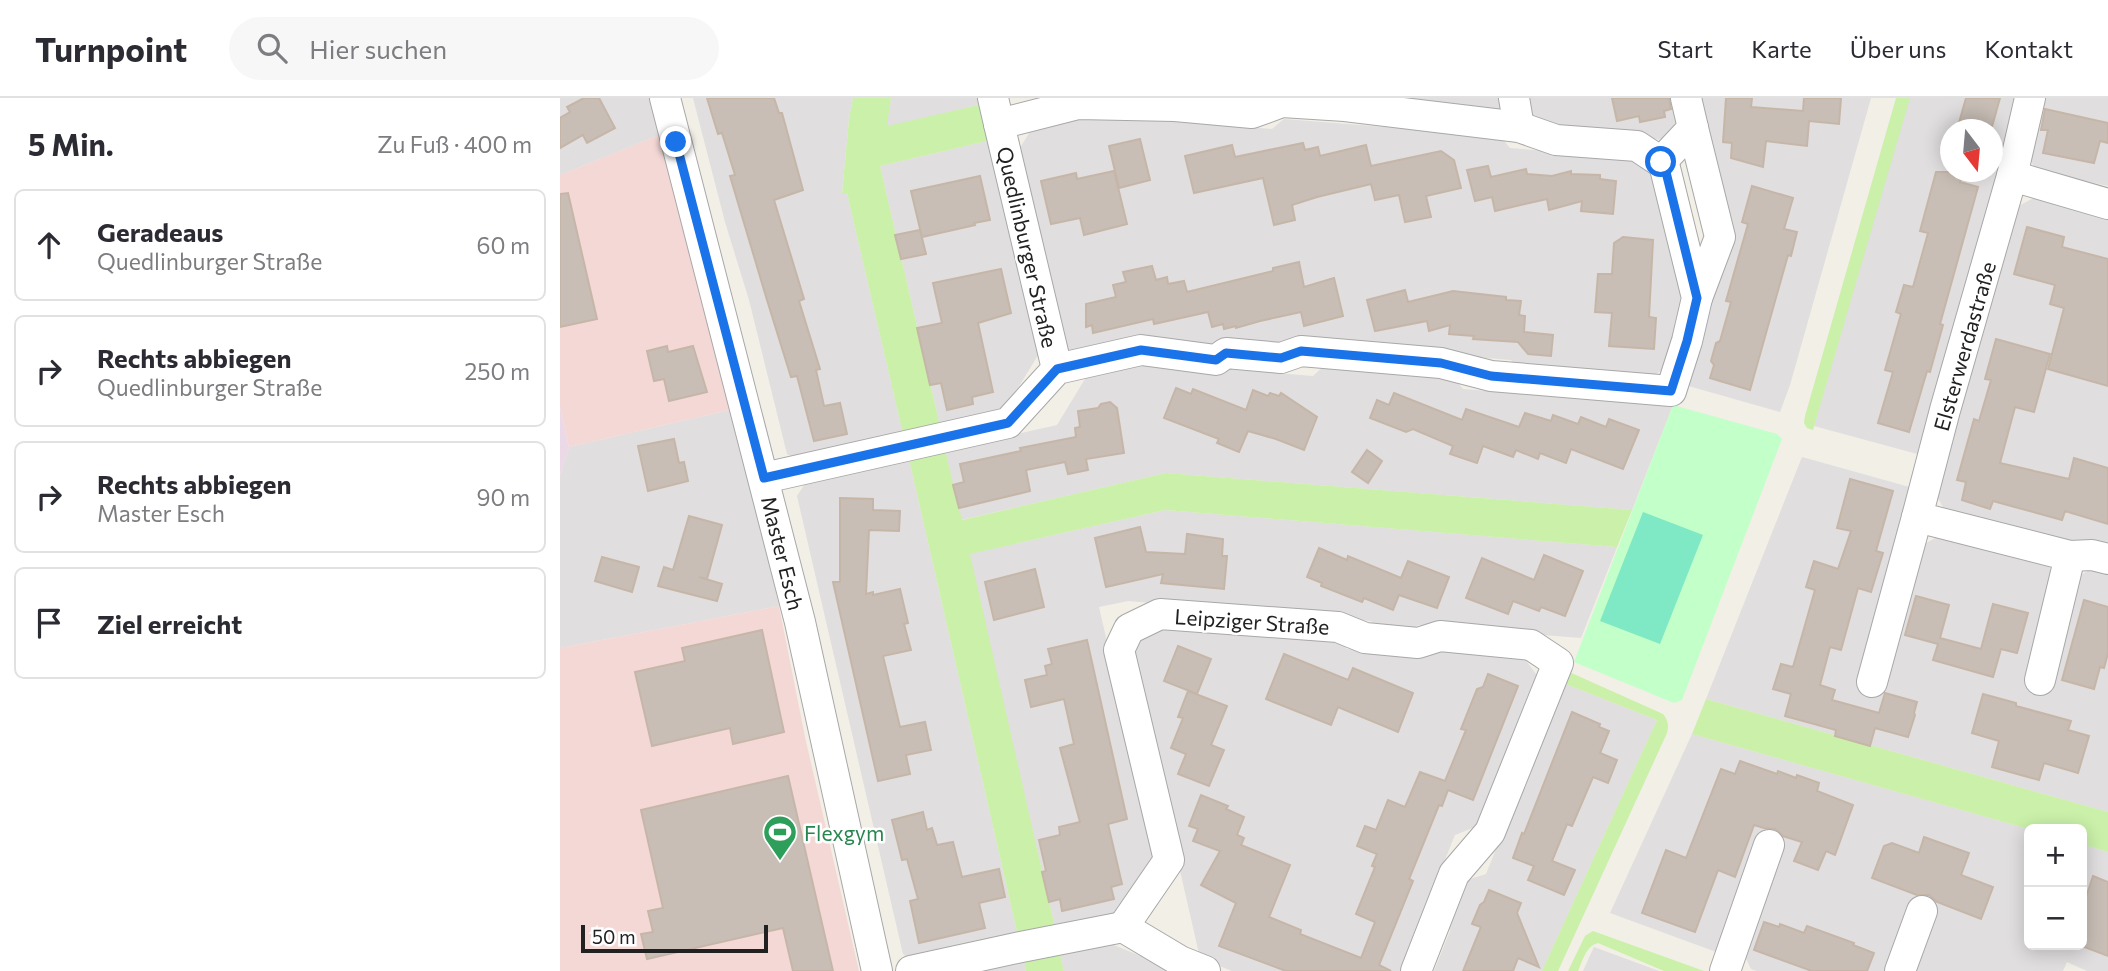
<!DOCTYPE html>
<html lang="de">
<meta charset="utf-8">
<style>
:root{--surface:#fff;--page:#f7f7f7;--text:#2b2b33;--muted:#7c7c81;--line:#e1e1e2}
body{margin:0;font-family:Commissioner,sans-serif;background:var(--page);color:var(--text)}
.controls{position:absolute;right:21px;bottom:21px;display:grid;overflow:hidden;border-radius:10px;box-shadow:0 4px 18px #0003}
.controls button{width:63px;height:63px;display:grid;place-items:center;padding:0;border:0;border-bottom:2px solid var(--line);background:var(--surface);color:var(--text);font:35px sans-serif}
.compass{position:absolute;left:1380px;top:21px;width:63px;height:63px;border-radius:50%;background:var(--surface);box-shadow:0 4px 18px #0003;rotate:164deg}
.scale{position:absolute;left:21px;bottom:18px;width:187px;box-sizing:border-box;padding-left:7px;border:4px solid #212121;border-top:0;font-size:19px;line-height:24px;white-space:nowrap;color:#212121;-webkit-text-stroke:5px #fff;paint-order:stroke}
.stop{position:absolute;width:21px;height:21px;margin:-16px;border:5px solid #1a73e8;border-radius:50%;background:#fff}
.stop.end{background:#1a73e8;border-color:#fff;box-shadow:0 2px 7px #0008}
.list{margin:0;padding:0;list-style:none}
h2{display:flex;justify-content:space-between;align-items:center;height:91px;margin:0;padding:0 28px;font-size:30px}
h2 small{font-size:23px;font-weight:400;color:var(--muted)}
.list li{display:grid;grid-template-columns:46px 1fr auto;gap:21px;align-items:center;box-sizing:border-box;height:112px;margin:0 14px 14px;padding:0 14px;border:2px solid var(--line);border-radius:10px}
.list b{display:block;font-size:26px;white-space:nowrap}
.list p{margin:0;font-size:23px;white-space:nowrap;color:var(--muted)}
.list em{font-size:23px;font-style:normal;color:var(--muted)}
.icon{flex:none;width:38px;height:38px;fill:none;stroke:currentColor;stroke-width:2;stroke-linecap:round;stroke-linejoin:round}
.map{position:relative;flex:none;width:1548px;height:873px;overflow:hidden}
header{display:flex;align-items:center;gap:42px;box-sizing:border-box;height:98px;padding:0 35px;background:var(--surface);border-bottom:2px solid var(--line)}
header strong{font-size:33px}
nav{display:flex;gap:38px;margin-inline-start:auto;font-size:24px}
.search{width:490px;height:63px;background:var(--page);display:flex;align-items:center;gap:18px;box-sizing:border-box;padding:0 24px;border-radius:38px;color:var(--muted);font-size:26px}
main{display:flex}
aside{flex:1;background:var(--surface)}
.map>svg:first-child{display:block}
.residential{fill:#e0dede;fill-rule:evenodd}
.commercial{fill:#f4d8d6}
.industrial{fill:#ecd9e8}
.grass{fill:#caf0a9}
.park{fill:#c2ffc9}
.pitch{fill:#7fe8c4}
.building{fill:#c8beb6;stroke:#c6b6a8;stroke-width:2}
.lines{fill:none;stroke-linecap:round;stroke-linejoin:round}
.minor-casing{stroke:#a8a8a8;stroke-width:32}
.minor{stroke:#fff;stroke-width:30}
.route{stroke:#1a73e8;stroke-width:9}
.labels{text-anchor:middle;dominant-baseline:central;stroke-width:5;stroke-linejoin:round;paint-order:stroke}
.street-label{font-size:21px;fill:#212121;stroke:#fff}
.leisure-label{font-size:21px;fill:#27864d;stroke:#fff;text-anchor:start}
</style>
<header>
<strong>Turnpoint</strong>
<div class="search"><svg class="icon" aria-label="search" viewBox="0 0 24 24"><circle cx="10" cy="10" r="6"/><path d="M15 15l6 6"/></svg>Hier suchen</div>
<nav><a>Start</a><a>Karte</a><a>Über uns</a><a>Kontakt</a></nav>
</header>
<main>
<aside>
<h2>5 Min.<small>Zu Fuß · 400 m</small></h2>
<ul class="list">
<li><svg class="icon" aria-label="ahead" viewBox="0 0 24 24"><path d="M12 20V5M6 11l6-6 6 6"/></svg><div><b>Geradeaus</b><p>Quedlinburger Straße</p></div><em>60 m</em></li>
<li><svg class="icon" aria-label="right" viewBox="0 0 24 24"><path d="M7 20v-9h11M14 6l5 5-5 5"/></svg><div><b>Rechts abbiegen</b><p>Quedlinburger Straße</p></div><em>250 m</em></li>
<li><svg class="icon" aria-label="right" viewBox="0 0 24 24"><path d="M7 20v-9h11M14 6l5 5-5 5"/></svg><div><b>Rechts abbiegen</b><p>Master Esch</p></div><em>90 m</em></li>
<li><svg class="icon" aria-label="arrive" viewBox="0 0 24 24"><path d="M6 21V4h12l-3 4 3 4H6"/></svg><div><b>Ziel erreicht</b></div></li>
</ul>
</aside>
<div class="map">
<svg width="1548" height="873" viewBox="0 0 1548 873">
<rect width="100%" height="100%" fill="#f2efe7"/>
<g class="residential">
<path d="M0,0H93L102,36L0,77Z"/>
<path d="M133,0H293L289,21L282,95H287L344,340L241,364L227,356L189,202L165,124Z"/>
<path d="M331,0H422L423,6L326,29Z"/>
<path d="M795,0H947L939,17Z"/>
<path d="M968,0H1114L1119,25L1104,42L985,32L972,20Z"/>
<path d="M1135,0H1311L1230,287L1220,314L1125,287L1167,139Z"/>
<path d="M1349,0H1459L1361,357L1254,328ZM1391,32H1433V74H1391Z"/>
<path d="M1481,0H1548V88L1476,72L1468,58Z"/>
<path d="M527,17L712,31L724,21L940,38L950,50L1079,61L1100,85L1127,204L1109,267L1085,284L961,274L951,262L730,244L718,255L516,258L500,248L456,56L473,29Z"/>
<path d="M431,42L480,254L440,319L381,332L320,68Z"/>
<path d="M1483,95L1548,109V453L1501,440L1487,448L1389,420L1374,393L1453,111Z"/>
<path d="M581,264L753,278L765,267L892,278L903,291L1113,307L1072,412L606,375L401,422L385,352L497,327L528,276Z"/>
<path d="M174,311L219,508L0,550V377L9,349Z"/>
<path d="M1242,359L1353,390L1299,576L1357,450L1379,438L1489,469L1496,483L1467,588L1488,594L1519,478L1533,470L1548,474V714L1146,601Z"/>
<path d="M349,361L459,842L357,866L343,856L237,398L246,384Z"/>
<path d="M605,412L1057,449L1021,540L858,527L848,536L820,533L811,523L568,503L539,509L597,762L562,818L496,834L409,456Z"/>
<path d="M594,526L778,541L787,551L869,557L879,549L961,556L982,584L925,725L895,737L849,850L852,873H672L640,860L570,554Z"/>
<path d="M1003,585L1097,622L982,873H874L890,833L884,818L898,785L926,776Z"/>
<path d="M1132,636L1469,731V847H1522V746L1548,754V873H1527L1507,864L1503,873H1197L1191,871L1182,852L1159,855L1050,815Z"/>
<path d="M544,843L617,873H504L499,853Z"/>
<path d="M1034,849L1099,873H1023Z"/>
<path d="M464,862L466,873H417Z"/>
</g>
<g class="commercial">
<path d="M102,36L174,311L9,349L0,309V77Z"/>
<path d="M219,508L245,639L299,873H0V550Z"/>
</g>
<path class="industrial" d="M0,309L9,349L0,377Z"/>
<g class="grass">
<path d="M293,0H331L327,28L423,6L431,42L320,68L381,332L344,340L287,95L282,96L289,21Z"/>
<path d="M1336,0H1350L1253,332L1247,330L1244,325L1245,318Z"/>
<path d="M385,352L402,422L606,375L1072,412L1057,449L605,412L410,456L496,834L459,842L349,361Z"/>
<path d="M1007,573L1103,616C1108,622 1109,627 1107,635L998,873H982L1097,622L1003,585Z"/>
<path d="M1146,601L1548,714V754L1522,746V731H1469L1132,636Z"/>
<path d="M1033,833L1144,873H1104L1038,845C1026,848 1023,862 1018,873H1008L1025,838Z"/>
<path d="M499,853L504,873H466L464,862Z"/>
</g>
<path class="park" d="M1113,307L1217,336L1222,341L1122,602L1114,605L1014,564Z"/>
<path class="pitch" d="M1083,414L1143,437L1100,546L1040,523Z"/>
<g class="building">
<path d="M24,0H39L55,30L27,45L23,37L0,50V20L10,14L7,9Z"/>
<path d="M147,0H214L219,15H222L243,92L214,102L244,201L239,203L260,271L256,272L264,308L280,305L287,336L254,343L237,278L231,279L207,202L170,78L175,77L162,35L158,36Z"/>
<path d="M1052,0H1109L1111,11L1104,13L1105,19L1080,24L1079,18L1057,23Z"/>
<path d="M1166,0H1192L1191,9L1243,13L1244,0H1281L1279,26L1249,23L1247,48L1206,43L1203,69L1171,60L1172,45L1163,44Z"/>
<path d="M1406,0H1440L1431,32H1397Z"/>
<path d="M1485,11L1548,25V45L1540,43L1534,65L1483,55L1488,32H1481Z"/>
<path d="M580,41L590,82L559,90L549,48Z"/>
<path d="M743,45L745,52L758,49L760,58L806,47L811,68L881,53L894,62L901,90L866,98L871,119L845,124L839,97L815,102L811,86L757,99L732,107L735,122L714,127L703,80L634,95L625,58L672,47L675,59Z"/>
<path d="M928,68L931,79L966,71L967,76L992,78L1011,73V76L1040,77V81L1056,83L1053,116L1021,113L1022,103L989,112L987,101L935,113L932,99L915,103L907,72Z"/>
<path d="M554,73L567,126L524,137L520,120L491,126L481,83L516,75L517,81Z"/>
<path d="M1376,74H1403L1400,84L1418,89L1380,226L1383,227L1370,274L1367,273L1349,334L1318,325L1333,274L1325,272L1341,216L1336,214L1344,187L1353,189L1368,135L1360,133Z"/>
<path d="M420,78L430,122L414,125L415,127L362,139L351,93Z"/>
<path d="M1192,88L1233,100L1224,131L1237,134L1231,158L1228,157L1190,292L1150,280L1154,267L1151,263L1156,245L1160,243L1171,204L1166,203L1188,126L1182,124Z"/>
<path d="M8,95L37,221L0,229V96Z"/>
<path d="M1467,129L1504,139L1502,149L1548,161V288L1488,271L1504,210L1490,206L1495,187L1454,176Z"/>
<path d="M360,132L366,156L341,161L335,137Z"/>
<path d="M1063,139L1093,142L1089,219L1096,220L1094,251L1049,248L1052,215L1035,214L1038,176H1052L1054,145Z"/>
<path d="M739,164L744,189L774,180L783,218L744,228L741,214L700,223L676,230V228L664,231L663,226L652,229L648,214L594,226L593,221L533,235L532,227L526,229V206L556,199L553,187L566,184L563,174L592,168L596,182L607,179L608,186L624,183L627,194L713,173V170Z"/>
<path d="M441,171L451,215L418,225L433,294L412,299L413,306L387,312L381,285L370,287L357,230L382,225L373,185Z"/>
<path d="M845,192L848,204L893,193L946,199V202L961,203L959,217L965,218L964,234L993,237L991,258L968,256L958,244L913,241L914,238L889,236L890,227L869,233L867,223L815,233L807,202Z"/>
<path d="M1436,241L1490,256L1474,314L1455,309L1440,365L1509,381L1514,360L1548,370V426L1505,413L1502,422L1433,403L1430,411L1402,402L1406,384L1397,382L1414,321L1419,323L1431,282L1425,281Z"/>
<path d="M107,248L108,254L133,248L147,294L109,303L104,281L94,283L87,253Z"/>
<path d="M616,290L631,296L633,291L686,312L693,292L708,298L710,295L719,298L721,295L757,319L744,352L716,341L688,333L679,354L657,345L659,341L604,320Z"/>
<path d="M834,295L902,322L906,311L959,329L965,315L991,323L993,317L1018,326L1021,319L1046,329L1049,321L1079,332L1063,371L1011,351L1006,365L980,355L978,361L956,352L953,359L923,348L917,365L890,356L893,348L853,331L846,334L810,320L817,302L829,307Z"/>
<path d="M550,304L557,310L564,355L526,361L528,372L508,376L505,364L466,372L470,393L399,410L393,387L404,384L400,366L461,353L460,350L516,339L515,330L520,329L518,313L538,310L541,306Z"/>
<path d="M114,341L119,365L124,364L128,383L88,393L78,348Z"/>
<path d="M807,352L822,363L808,385L792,374Z"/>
<path d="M1290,381L1333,393L1316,453L1323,455L1311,494L1298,490L1281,552L1270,549L1260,587L1275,592L1272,602L1319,615L1325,595L1357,604L1354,615L1355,617L1348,639L1315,630L1310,648L1275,638L1276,632L1225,618L1231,596L1213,591L1221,566L1233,569L1255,492L1246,489L1254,463L1278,471L1291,433L1277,430Z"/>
<path d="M280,400L313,401V412L340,413L339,433L309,432L306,496L313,494V497L340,491L348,525L344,526L351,552L323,558L340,629L365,624L371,652L346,657L350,676L318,683L273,484H280Z"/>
<path d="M129,418L162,427L147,481L139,479L162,486L157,503L98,488L104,469L113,472Z"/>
<path d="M580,429L586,454L625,456L627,436L663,441L662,458H667L664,491L601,485L603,476L546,489L535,440Z"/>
<path d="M759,450L787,462L788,458L841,480L848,463L889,479L877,510L839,497L833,512L804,500L802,504L761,488L762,485L747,479Z"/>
<path d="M984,457L1023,473L1005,518L981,509L979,513L953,503L948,516L906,500L922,460L974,482Z"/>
<path d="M42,459L79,469L72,494L35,483Z"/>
<path d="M475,471L484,509L434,522L425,484Z"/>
<path d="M1356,498L1389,507L1380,540L1421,551L1433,506L1468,515L1457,555L1441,551L1433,579L1373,562L1378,546L1345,537Z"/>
<path d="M1524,502L1548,509V555L1544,570L1540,569L1534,591L1502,582Z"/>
<path d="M202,532L224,634L173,646L170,630L92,648L75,574L125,563L122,550Z"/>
<path d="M527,542L567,721L548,726L562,786L551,789L554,801L502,813L500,801L489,804L482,774L486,773L479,742L500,737L499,729L520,724L500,650L514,646L504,601L471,609L465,582L487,577L485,568L492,566L488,551Z"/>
<path d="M618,548L651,561L637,596L604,583Z"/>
<path d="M724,556L788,582L793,570L853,595L838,634L778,609L771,627L706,601Z"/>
<path d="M928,576L958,588L913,702L888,692L882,708L879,707L849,781L853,783L819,867L831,873H726L659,848L676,805L641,787L660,753L633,743L638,731L629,728L641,697L668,708L666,711L684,719L677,737L684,740L681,747L730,767L709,819L741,832L740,836L801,860L815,824L796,816L815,769L812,768L817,756L797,748L805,728L816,732L828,702L845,709L860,674L885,683L906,632L901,631L917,591L923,589Z"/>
<path d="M628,593L667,608L651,647L664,652L649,688L618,676L626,656L611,650L623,620L618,619Z"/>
<path d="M1423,596L1456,605V608L1511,623L1508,632L1529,638L1518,675L1484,665L1479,682L1432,669L1439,643L1412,635Z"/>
<path d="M1012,614L1040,626L1039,629L1049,633L1040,655L1057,662L1048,685L1033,679L1012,728L1007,726L992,763L1015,772L1004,797L968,782L974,768L953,760L962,735L964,736Z"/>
<path d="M1180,663L1217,676L1218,673L1236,680L1237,677L1259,685L1257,693L1293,707L1275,757L1266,753L1258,772L1234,763L1242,744L1223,738L1215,731L1204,730L1194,727L1175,779L1158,772L1135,834L1082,815L1106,752L1126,760L1161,671L1175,676Z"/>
<path d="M228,678L273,873H233L223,830L87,861L81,836L93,834L88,813L103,810L81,712Z"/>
<path d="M363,714L367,732L372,730L377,747L393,744L402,779L439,771L445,799L419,805L425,830L359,845L350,803L358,801L347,761L342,762L332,722Z"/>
<path d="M1364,739L1409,755L1401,777L1433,789L1421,821L1377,804L1369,797H1357L1312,780L1324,748L1332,745L1359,755Z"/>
<path d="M1533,778L1548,784V858L1522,848V811Z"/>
<path d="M929,792L961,805L957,815L979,869L958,860L953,873H903L921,829L912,826L920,807L924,804Z"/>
<path d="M1204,824L1219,829L1220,826L1244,835L1247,828L1294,845L1293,847L1314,855L1307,873H1252L1194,852Z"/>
</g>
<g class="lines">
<g class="minor-casing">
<g id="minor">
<path d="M105,0L240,524L317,873"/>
<path d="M433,0L439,26"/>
<path d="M954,0L959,29"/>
<path d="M1133,30L1160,139L1137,200"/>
<path d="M1101,64L1133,30L1126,0"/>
<path d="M1452,78L1470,0"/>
<path d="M1548,106L1452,78L1385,312L1357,419L1510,458L1532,457L1548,461"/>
<path d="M204,380L448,325L497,271L581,252L656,262L666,255L721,260L741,253L881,265L931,278L1111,293L1127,243L1137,200L1104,66L1077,48L996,42L959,29L785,8L722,4L692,15L615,8L518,6L439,26L497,271"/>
<path d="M1480,582L1510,458"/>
<path d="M1312,584L1357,419"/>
<path d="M563,829L609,762L559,552L569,531L600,516L778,529L805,540L858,545L880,538L971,547L998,565L930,734L894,776L856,873"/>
<path d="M351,873L461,849L563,829L620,863L645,873"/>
<path d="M1165,873L1209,747"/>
<path d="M1340,873L1362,813"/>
</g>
</g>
<use href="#minor" class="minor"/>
</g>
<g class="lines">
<path class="route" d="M116,44L204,380L448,325L497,271L581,252L656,262L666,255L721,260L741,253L881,265L931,278L1111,293L1127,243L1137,200L1104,66L1101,64"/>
</g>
<defs>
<g id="stadium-pin" transform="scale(1.75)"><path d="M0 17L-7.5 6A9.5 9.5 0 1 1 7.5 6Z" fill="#2e9e5b" stroke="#fff"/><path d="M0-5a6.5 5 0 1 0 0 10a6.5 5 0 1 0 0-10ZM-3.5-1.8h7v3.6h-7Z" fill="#fff"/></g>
</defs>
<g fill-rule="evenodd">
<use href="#stadium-pin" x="220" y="734"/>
</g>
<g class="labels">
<g class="street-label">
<text transform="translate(468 149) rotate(77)">Quedlinburger Straße</text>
<text transform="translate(1404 248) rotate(-74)">Elsterwerdastraße</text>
<text transform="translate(223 455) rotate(76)">Master Esch</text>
<text transform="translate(692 523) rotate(4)">Leipziger Straße</text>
</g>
<g class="leisure-label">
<text x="244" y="734">Flexgym</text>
</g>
</g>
</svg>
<div class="controls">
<button>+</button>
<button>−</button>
</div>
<svg class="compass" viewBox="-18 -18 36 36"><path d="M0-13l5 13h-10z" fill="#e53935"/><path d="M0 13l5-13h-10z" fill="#7c7c81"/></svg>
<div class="scale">50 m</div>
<div class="stop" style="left:1101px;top:64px"></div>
<div class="stop end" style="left:116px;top:44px"></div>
</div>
</main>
